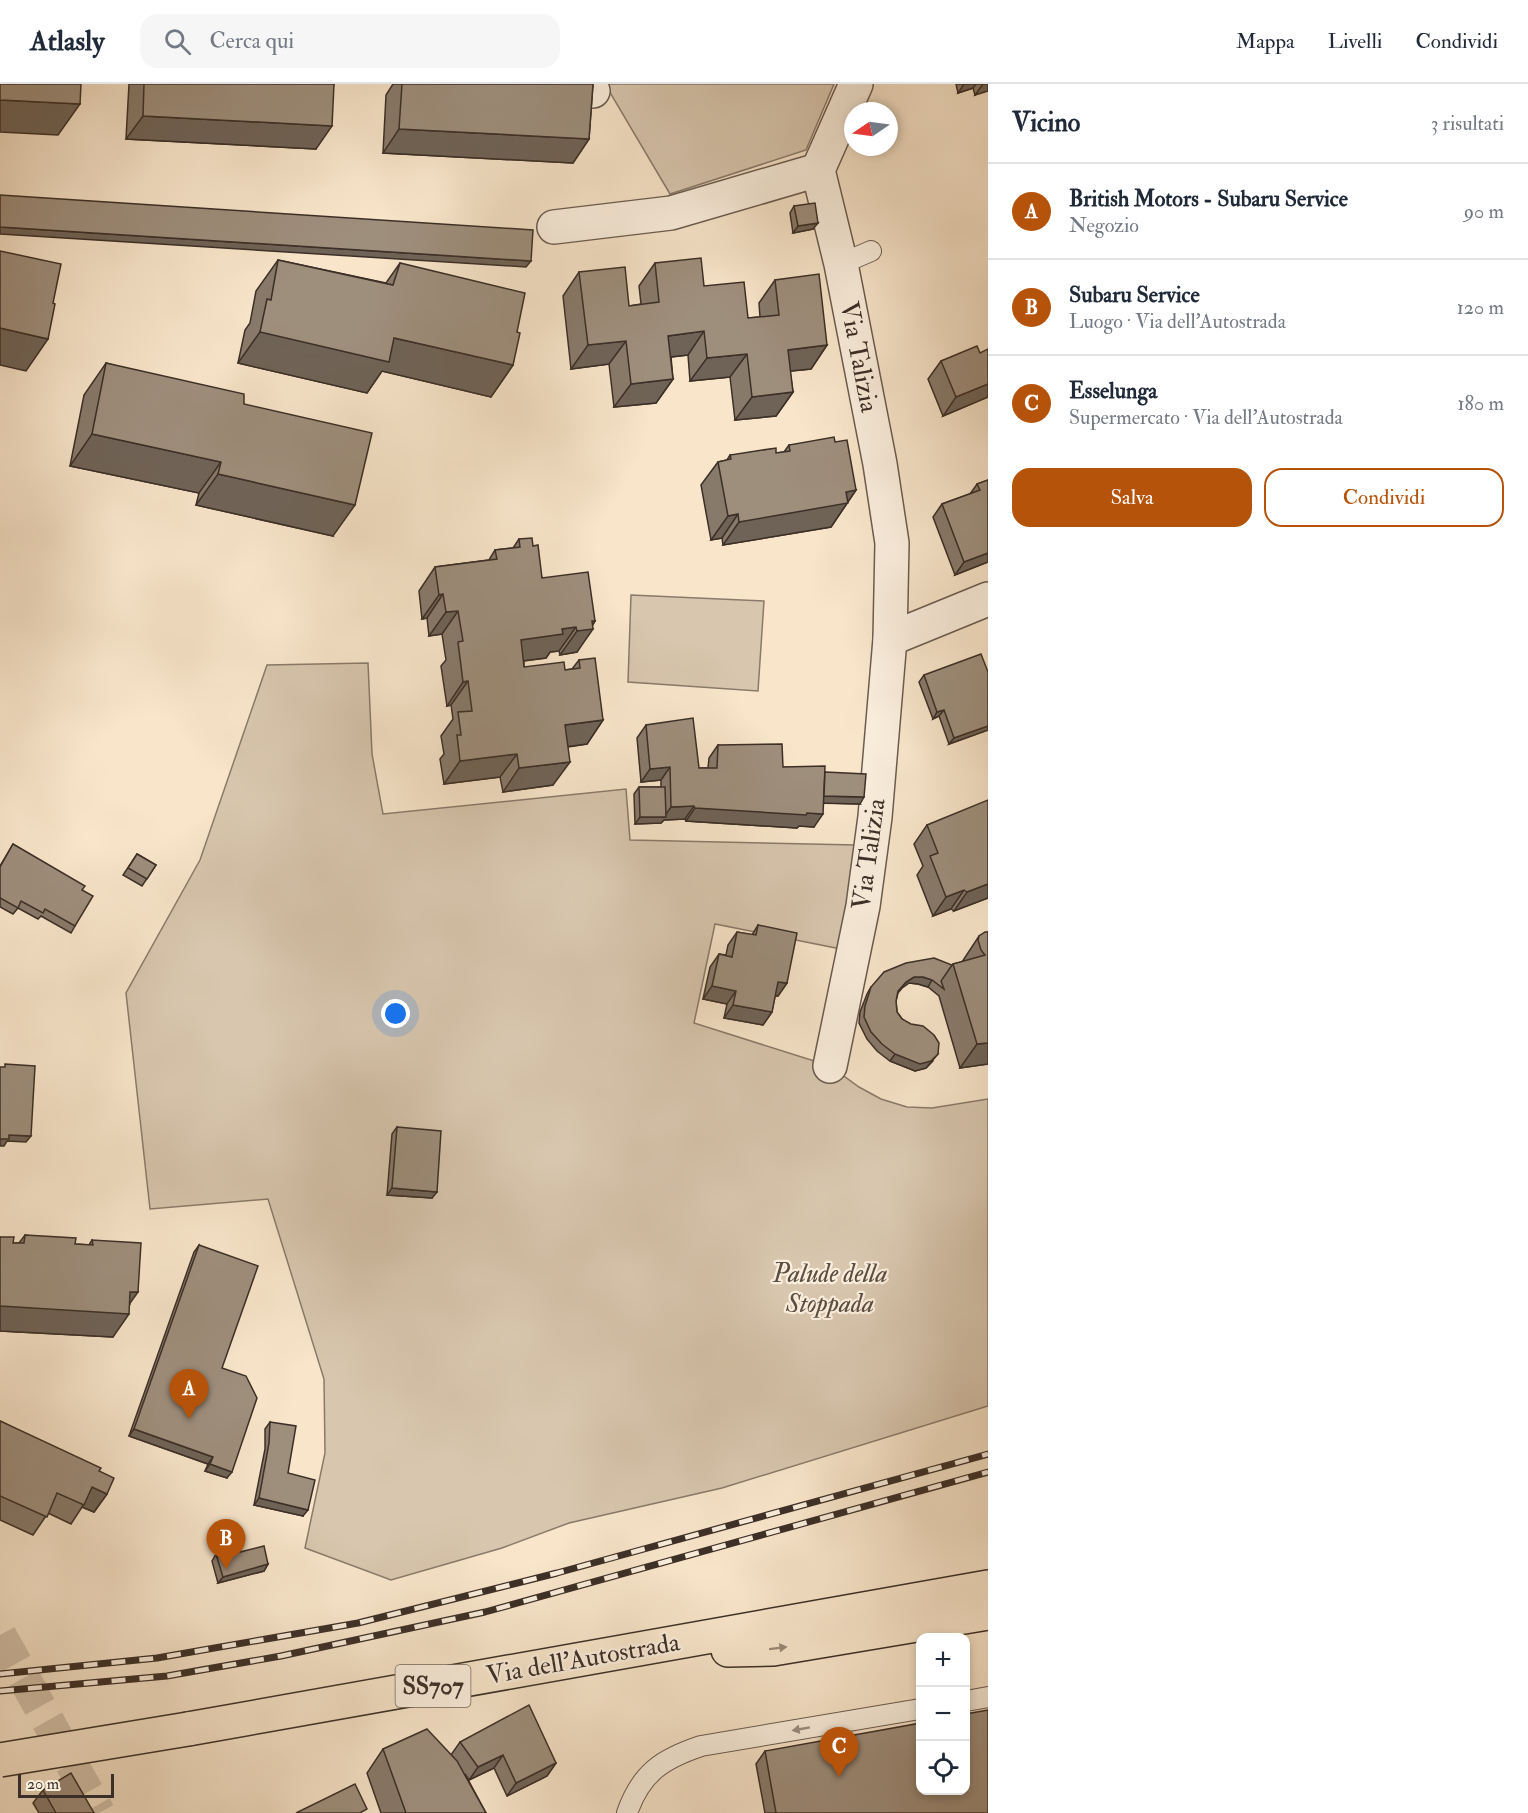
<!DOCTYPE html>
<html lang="it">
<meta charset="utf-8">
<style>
:root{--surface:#fff;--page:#f6f6f7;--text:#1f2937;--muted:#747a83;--line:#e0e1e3;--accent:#b45309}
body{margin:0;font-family:"IM FELL Double Pica",serif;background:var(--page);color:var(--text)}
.controls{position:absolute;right:18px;bottom:18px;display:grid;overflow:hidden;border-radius:12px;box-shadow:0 3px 9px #0003}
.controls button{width:54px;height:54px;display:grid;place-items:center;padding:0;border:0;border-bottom:2px solid var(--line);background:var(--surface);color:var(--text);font:30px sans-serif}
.compass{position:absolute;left:844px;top:18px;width:54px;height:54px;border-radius:50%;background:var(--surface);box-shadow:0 3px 9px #0003;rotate:257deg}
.scale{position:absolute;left:18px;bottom:15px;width:96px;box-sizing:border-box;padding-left:6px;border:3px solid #3c2f27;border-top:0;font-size:16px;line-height:21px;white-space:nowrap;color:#3c2f27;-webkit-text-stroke:4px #faeedd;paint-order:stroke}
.you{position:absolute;left:396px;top:930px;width:21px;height:21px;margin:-15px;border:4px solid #fff;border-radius:50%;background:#1a73e8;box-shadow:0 0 0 9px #1a73e833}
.badge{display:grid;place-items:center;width:39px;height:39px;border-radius:50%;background:var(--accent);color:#fff;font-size:20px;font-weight:700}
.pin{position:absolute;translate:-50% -50px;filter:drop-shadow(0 2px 3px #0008)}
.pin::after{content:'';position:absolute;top:32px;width:21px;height:18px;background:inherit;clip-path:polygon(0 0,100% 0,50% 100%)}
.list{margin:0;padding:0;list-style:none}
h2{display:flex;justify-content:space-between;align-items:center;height:78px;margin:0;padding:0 24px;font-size:26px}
h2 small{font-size:20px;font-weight:400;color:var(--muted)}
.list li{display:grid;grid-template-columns:39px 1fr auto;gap:18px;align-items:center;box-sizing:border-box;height:96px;padding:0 24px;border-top:2px solid var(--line)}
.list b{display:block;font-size:22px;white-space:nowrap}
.list p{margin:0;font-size:20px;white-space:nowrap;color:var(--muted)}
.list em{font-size:20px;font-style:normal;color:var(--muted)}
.actions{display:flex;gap:12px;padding:18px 24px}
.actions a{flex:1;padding:14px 0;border:2px solid var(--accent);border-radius:18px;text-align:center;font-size:21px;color:var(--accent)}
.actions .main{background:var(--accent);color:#fff}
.icon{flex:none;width:33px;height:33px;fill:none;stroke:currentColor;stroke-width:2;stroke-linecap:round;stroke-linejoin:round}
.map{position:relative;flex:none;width:988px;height:1729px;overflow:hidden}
header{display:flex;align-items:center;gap:36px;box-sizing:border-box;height:84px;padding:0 30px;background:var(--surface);border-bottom:2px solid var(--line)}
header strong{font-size:28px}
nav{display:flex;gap:33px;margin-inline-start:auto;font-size:21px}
.search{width:420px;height:54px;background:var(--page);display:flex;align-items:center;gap:15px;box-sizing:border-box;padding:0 21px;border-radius:18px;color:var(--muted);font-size:22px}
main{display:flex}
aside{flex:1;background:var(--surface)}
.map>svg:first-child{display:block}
.green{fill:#d8c6ae;stroke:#8a7a6a;stroke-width:1.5}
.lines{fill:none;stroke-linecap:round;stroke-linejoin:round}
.secondary-tunnel{stroke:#d2c1a9;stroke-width:33;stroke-dasharray:33 16;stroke-linecap:butt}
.lane-casing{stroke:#6b5c50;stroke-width:22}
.street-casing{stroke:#6b5c50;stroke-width:36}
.highway-casing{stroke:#3c2f27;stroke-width:36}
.lane{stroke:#faeedd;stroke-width:20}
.street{stroke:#faeedd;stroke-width:33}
.highway{stroke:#f8e5ca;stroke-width:33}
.rail-casing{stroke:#3c2f27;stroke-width:7}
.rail{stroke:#faeedd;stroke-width:4.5;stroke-dasharray:14;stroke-linecap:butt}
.highway-bridge-casing{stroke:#3c2f27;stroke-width:36;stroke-linecap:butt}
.highway-bridge{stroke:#f8e5ca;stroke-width:33}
.wall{fill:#887a6b;stroke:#3c2f27;stroke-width:1.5}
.shaded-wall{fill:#6f6357;stroke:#3c2f27;stroke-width:1.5}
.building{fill:#9e8e7c;stroke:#3c2f27;stroke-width:1.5}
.oneway{fill:#9a8a78}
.oneway2{fill:#9b8e82}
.labels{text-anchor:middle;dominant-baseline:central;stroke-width:4.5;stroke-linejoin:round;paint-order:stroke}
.shield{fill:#faeedd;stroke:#75685e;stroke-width:1.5}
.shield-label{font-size:24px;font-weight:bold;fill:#3c2f27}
.street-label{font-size:26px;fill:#3c2f27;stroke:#faeedd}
.park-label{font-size:26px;font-style:italic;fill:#5b4d42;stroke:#faeedd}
</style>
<header>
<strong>Atlasly</strong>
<div class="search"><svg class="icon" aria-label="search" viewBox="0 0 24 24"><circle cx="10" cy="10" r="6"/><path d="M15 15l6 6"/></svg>Cerca qui</div>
<nav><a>Mappa</a><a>Livelli</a><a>Condividi</a></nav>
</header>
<main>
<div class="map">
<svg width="988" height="1729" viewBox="0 0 988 1729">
<rect width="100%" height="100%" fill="#f8e5ca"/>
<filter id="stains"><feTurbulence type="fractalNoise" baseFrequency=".00333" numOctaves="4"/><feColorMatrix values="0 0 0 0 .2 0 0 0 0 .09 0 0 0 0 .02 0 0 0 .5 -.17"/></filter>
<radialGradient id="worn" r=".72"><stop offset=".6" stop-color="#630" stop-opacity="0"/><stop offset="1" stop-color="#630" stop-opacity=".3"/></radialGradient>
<g class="green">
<path d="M605,0H834L806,66L670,110Z"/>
<path d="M631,511L764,517L758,607L628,598Z"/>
<path d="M368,579L372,670L383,730L626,705L630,756L856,761L841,865L715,840L694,939L830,982L859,1003L881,1015L907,1023L932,1024L988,1015V1322L722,1404L569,1439L502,1464L391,1496L305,1464L325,1369L324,1295L268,1115L150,1125L126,909L200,776L267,581Z"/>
</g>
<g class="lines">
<path class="secondary-tunnel" d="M0,1551L99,1729"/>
<g class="lane-casing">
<g id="lane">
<path d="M841,180L871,167"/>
<path d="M966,1617L988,1613"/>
<path d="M627,1729C641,1689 662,1675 701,1662L920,1625"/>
</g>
</g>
<g class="street-casing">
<g id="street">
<path d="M589,0L593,7"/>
<path d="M554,143L671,129L818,86"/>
<path d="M890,555L988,515"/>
<path d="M830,982L863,822L875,733L890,555L892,459L880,380L841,180L818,86L856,0"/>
</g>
</g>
<g class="highway-casing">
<g id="highway">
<path d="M728,1566L773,1565L988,1529"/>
<path d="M188,1645L988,1503"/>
</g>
</g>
<use href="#lane" class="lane"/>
<use href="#street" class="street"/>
<use href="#highway" class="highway"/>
<g class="rail-casing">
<g id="rail">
<path d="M0,1590L157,1574L358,1539L557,1489L988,1370"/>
<path d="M0,1607L167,1592L281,1572L485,1528L988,1388"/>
</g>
</g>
<use href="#rail" class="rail"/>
<g class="highway-bridge-casing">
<path id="highway-bridge" d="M0,1676L188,1645"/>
</g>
<use href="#highway-bridge" class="highway-bridge"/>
</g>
<g class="wall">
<path d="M129,0H334L316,65L126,55Z"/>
<path d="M393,0H593L589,55L573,79L383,69L386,11Z"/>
<path d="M956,0H988L975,11L973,4L958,9Z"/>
<path d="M794,122L813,145L793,149L790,129Z"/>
<path d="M278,176L386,199L400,179L517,248L513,281L491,313L382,287L367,309L238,279L245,246L250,239L256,207Z"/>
<path d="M655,179L704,202L748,234L760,233L759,219L775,196L827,261L811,285L790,287L793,308L776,332L735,336L730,293L690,297L688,271L671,273L673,295L656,319L614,323L609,280L571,285L563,212L579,188L629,222L641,220L639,202Z"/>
<path d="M980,269L988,313L943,332L928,295L941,277Z"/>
<path d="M106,279L244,320L333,452L196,421L199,409L70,382L84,311Z"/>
<path d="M835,358L856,406L831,443L723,461L722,454L711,456L701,401L718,378L727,376L730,371L776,369L784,368L789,361Z"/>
<path d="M988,396V478L955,491L933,433L942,420L970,410L977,400Z"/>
<path d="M519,455L533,462L542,494L595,537L577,568L560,571L559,567L550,568L546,574L524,577V583L565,586L572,585L579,576L603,636L587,660L568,663L553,701L503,708L500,693L444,700L440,675L444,670L441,652L453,635L451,621L447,622L441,582L446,576L442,550L429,552L427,534L422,535L419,507L435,483L489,476L495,466L513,464Z"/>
<path d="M924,591L988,646L949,660L939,632L933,635L919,598Z"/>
<path d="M646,641L699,684H708L709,674L718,661L783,683L825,688L860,720L824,719L814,743L799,742L797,744L686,737L685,735L664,736L661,739L635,740L634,710L639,703H661V696L641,698L637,654Z"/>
<path d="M927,741L988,814L954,827L951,825L933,832L917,791L923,782L914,760Z"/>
<path d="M13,760L82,806L75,842L71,849L41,832L38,835L18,824L13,830L0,823V782Z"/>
<path d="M137,770L156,781L142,802L123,791Z"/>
<path d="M758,841L787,899L778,912H775L772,928L763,941L724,934L727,920L703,915L710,883L719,870L726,871L728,861L737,848L752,851Z"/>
<path d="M988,848V980L960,984L939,912L928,903L918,900L909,899L902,904L898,909L896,917L897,928L933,977L926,984L915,987L890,977L877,967L867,955L859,939L860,928L867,910L871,903L952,881L953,880L962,878L979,852Z"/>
<path d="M397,1043L432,1114L387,1111L392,1050Z"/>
<path d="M25,1151L75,1160L89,1161L92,1156L130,1220L113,1253L0,1247V1153L13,1159H19Z"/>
<path d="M199,1161L222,1284L227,1394L205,1387L208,1380L129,1352L194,1168Z"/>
<path d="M0,1337L99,1387L107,1410L94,1428L82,1423L71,1440L48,1429L33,1451L0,1436Z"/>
<path d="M270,1338L288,1389L303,1432L254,1421L265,1365V1345Z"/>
<path d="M240,1468L268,1480L264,1487L218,1499L212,1477L216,1470Z"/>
<path d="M460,1658L556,1679L547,1692L507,1712L494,1684L469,1696L465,1690L486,1729H381L367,1689L383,1665L451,1671Z"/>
<path d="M765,1667L988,1729H765L756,1680Z"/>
<path d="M43,1706L94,1729H39L33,1719Z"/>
</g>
<g class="shaded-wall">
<path d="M964,0H976L973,4L958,9Z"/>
<path d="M983,0H988V7L975,11Z"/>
<path d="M0,16L80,20L58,51L0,48Z"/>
<path d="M143,32L332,42L316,65L126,55Z"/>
<path d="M399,45L589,55L573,79L383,69Z"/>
<path d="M818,139L813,145L793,149L798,142Z"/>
<path d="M0,143L531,177L526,183L0,150Z"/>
<path d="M0,244L48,255L26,287L0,281Z"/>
<path d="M704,247L688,271L652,275L668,252Z"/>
<path d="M260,248L394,254L513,281L491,313L382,287L367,309L238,279Z"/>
<path d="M626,257L609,280L571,285L588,261Z"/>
<path d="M827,261L811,285L771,289L788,266Z"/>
<path d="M747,270L730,293L690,297L707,274Z"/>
<path d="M673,295L656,319L614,323L631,300Z"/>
<path d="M988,300V313L943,332L956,313Z"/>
<path d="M793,308L776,332L735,336L752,313Z"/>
<path d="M92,350L221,378L199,409L70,382Z"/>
<path d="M218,390L355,421L333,452L196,421Z"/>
<path d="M856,406L831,443L723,461L739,438L846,408Z"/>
<path d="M738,430L722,454L711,456L728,432Z"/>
<path d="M988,469V478L955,491L964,478Z"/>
<path d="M443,510L427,534L422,535L439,511Z"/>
<path d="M458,527L442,550L429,552L446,528Z"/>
<path d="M592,537H595L590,545H593L577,568L560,571L577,547Z"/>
<path d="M576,543L559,567L550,568L546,574L504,579L521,556L562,545Z"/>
<path d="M468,597L451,621L447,622L463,598Z"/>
<path d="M944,626L939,632L933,635L937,628Z"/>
<path d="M603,636L587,660L549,665L565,641Z"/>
<path d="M988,642V646L949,660L954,654Z"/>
<path d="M517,670L500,693L444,700L460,677Z"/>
<path d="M570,678L553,701L503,708L519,684Z"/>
<path d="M670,683L661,696L641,698L650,685Z"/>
<path d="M819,712L864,713L860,720L815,719Z"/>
<path d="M694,722L685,735L664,736L661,739L635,740L640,733H664L671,723Z"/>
<path d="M695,724L807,729L823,730L814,743L799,742L797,744L686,737Z"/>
<path d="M988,800V814L954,827L967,808Z"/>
<path d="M964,806L951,825L933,832L946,813Z"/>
<path d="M914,893H923L932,896L928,903L918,900L909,899L902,904L893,913L906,898Z"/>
<path d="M778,898L787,899L778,912L769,911Z"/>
<path d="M712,902L736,907L727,920L703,915Z"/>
<path d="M733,921L772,928L763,941L724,934Z"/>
<path d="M988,959V980L960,984L977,960Z"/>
<path d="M895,970H938L926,984L915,987L890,977Z"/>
<path d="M9,1051L31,1052L26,1058L7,1057L4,1062H0V1055Z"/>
<path d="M392,1104L437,1108L432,1114L387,1111Z"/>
<path d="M130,1208H138L123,1229L129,1230L113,1253L0,1247V1222Z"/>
<path d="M134,1345L213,1373L208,1380L129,1352Z"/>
<path d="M210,1380L232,1388L227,1394L205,1387Z"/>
<path d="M92,1403L107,1410L94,1428L82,1423Z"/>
<path d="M259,1414L308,1426L303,1432L254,1421Z"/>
<path d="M268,1480L264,1487L218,1499L223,1493Z"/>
<path d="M503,1671L494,1684L469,1696L478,1683Z"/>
<path d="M556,1679L547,1692L507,1712L516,1699Z"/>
</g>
<g class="building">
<path d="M0,0H81L80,20L0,16Z"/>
<path d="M144,0H334L332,42L143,32Z"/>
<path d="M402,0H593L589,55L399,45Z"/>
<path d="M0,111L533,146L531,177L0,143Z"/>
<path d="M815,119L818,139L798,142L794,122Z"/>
<path d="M0,167L61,180L53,219L55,220L48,255L0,244Z"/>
<path d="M701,174L704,202L744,198L748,234L779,231L775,196L819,190L827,261L788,266L793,308L752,313L747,270L707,274L704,247L668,252L673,295L631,300L626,257L588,261L579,188L625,183L629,222L659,218L655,179Z"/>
<path d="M278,176L393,201L400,179L525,209L517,248L520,249L513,281L394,254L389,278L260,248L267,215L271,216Z"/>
<path d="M977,262L980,269L988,265V300L956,313L941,277Z"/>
<path d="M106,279L244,310V320L372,349L355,421L218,390L221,378L92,350Z"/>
<path d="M834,353L835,358L847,356L856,406L846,408L848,419L739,438L738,430L728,432L718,378L731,375L730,371L776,364V369L790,367L789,361Z"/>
<path d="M988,396V469L964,478L942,420L980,406L977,400Z"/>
<path d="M532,454L533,462L538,461L542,494L588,488L595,537H592L593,545L577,547L576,543L562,545L563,550L521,556L524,583L564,578L565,586L580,584L579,576L595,574L603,636L565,641L570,678L519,684L517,670L460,677L457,651H461L458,628L472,627L468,597L463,598L458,558L463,557L458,527L446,528L443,510L439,511L435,483L497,475L495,466L520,463L519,455Z"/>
<path d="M981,570L988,588V642L954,654L944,626L937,628L924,591Z"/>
<path d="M693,634L699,684H717L718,661L782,660L783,683L825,682L823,730L807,729L806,731L695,724L694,722L671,723L670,683L650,685L646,641Z"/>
<path d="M825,688L866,690L864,713L824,712Z"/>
<path d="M639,703H665L666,733H640Z"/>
<path d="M988,716V800L967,808L964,806L946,813L930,772L938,769L927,741Z"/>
<path d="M13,760L85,802L82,806L93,812L75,842L45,825L43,829L21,817L18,824L0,814V783Z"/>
<path d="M137,770L156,781L147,795L128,784Z"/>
<path d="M758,841L797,849L787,899L778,898L772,928L733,921L736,907L712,902L719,870L732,873L737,848L756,851Z"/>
<path d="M985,848H988V959L977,960L953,880L985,871L981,866L978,856L979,852Z"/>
<path d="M934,874L952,881L941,897L944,905L932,896L923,893H914L906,898L898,907L896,917L897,928L902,935L911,940L923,942L934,951L939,959L938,970L931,977L920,980L895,970L882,960L871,948L864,933L865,922L871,903L884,888L906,879Z"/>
<path d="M5,980L35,982L31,1052L9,1051V1055H0V983H5Z"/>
<path d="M397,1043L441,1047L437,1108L392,1104Z"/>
<path d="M25,1151L76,1154L75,1160L93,1161L92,1156L141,1159L138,1208H130L129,1230L0,1222V1153H14L13,1159H24Z"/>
<path d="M199,1161L258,1182L222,1284L246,1292L257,1314L232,1388L210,1380L213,1373L134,1345Z"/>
<path d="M0,1337L101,1384L99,1387L114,1394L107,1410L92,1403L84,1421L57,1409L47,1433L0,1412Z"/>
<path d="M270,1338L296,1342L288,1389L315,1396L308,1426L259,1414L269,1359Z"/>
<path d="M264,1462L268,1480L223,1493L216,1470L239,1464L240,1468Z"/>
<path d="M529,1621L556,1679L516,1699L503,1671L478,1683L460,1658Z"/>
<path d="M988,1626V1729H776L765,1667L921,1639V1707H966V1630Z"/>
<path d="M427,1645L457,1677L486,1729H406L383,1665Z"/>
<path d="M71,1689L94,1729H56L43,1706Z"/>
<path d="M355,1700L367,1725L360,1729H296Z"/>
</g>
<defs><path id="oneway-solid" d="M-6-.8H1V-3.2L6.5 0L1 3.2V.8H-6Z" transform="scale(1.5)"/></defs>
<use class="oneway" href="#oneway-solid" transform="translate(778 1564) rotate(-7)"/>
<use class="oneway2" href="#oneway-solid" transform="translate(801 1645) rotate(170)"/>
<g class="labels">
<rect class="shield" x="395.5" y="1581" width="75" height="42" rx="4.5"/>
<g class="shield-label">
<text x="433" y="1602">SS707</text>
</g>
<g class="street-label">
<text transform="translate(859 273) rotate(79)">Via Talizia</text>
<text transform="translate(869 770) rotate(-82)">Via Talizia</text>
<text transform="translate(583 1575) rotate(-10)">Via dell'Autostrada</text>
</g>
<g class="park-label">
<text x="830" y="1190">Palude della<tspan x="830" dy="30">Stoppada</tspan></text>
</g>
</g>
<rect width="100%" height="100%" filter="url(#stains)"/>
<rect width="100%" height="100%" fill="url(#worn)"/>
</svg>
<div class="controls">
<button>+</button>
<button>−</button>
<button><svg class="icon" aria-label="locate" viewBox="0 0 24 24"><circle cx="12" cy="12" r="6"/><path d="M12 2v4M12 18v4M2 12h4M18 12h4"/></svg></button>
</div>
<svg class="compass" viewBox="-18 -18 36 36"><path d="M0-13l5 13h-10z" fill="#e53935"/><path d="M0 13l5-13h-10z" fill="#747a83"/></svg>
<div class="scale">20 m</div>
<div class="you"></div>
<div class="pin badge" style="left:189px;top:1335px">A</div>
<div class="pin badge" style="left:226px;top:1485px">B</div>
<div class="pin badge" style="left:839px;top:1693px">C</div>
</div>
<aside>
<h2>Vicino<small>3 risultati</small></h2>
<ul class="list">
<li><span class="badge">A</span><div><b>British Motors - Subaru Service</b><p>Negozio</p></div><em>90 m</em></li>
<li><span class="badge">B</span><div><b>Subaru Service</b><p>Luogo · Via dell'Autostrada</p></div><em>120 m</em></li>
<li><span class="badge">C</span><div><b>Esselunga</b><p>Supermercato · Via dell'Autostrada</p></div><em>180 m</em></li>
</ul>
<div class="actions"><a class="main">Salva</a><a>Condividi</a></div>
</aside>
</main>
